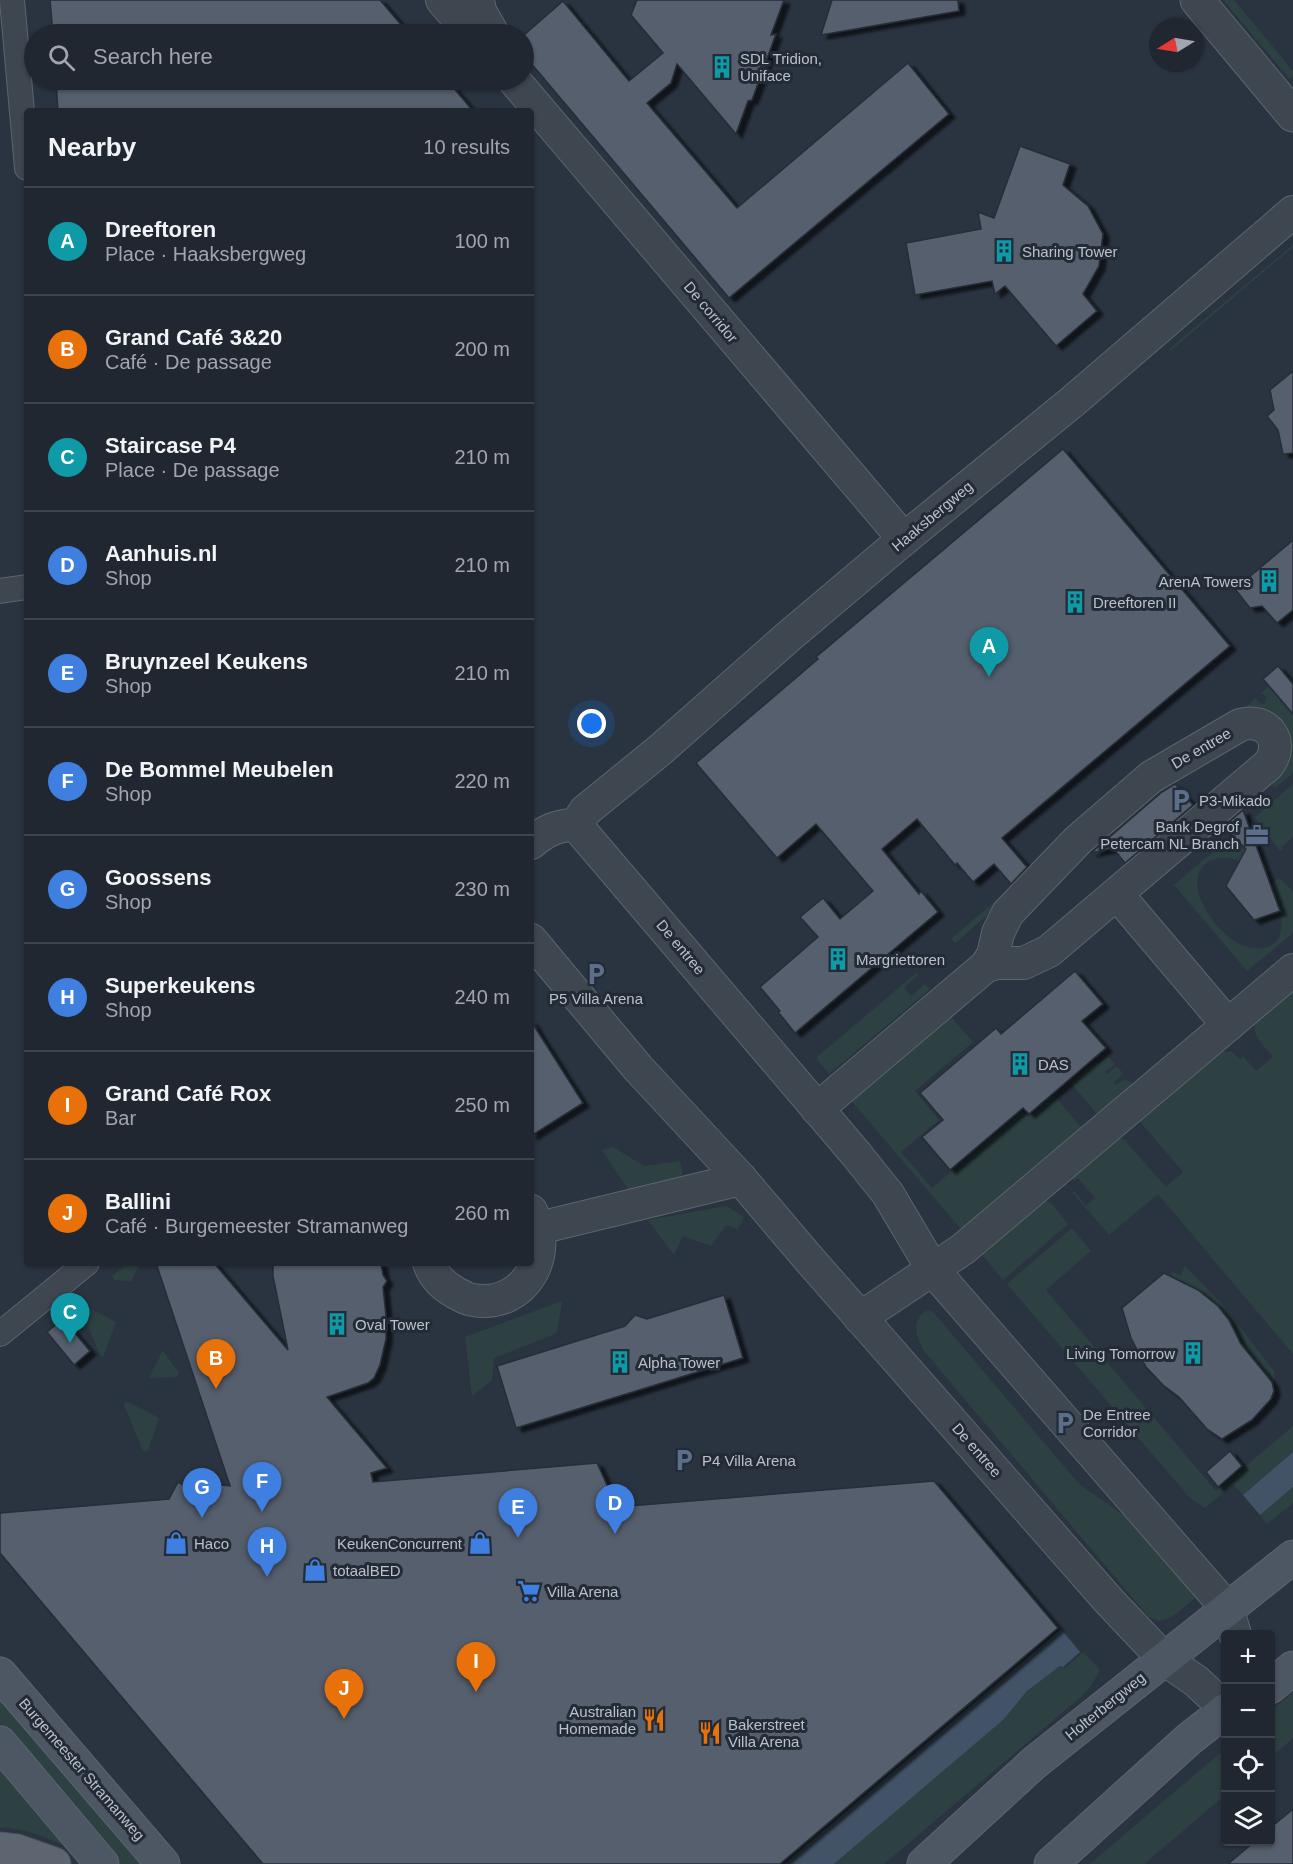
<!DOCTYPE html>
<meta charset="utf-8">
<style>
:root{--surface:#202730;--page:#282f38;--text:#f1f3f6;--muted:#a2a5ab;--line:#3d444c;--accent:#9ebeed}
body{margin:0;font-family:Helvetica,sans-serif;background:var(--page);color:var(--text)}
.controls{position:absolute;right:18px;bottom:18px;display:grid;overflow:hidden;border-radius:6px;box-shadow:0 2px 4px #0004}
.controls button{width:54px;height:54px;display:grid;place-items:center;padding:0;border:0;border-bottom:2px solid var(--line);background:var(--surface);color:var(--text);font:30px sans-serif}
.compass{position:absolute;left:1149px;top:18px;width:54px;height:54px;border-radius:50%;background:var(--surface);box-shadow:0 2px 4px #0004;rotate:259deg}
.you{position:absolute;left:592px;top:724px;width:21px;height:21px;margin:-15px;border:4px solid #fff;border-radius:50%;background:#1a73e8;box-shadow:0 0 0 9px #1a73e833}
.badge{display:grid;place-items:center;width:39px;height:39px;border-radius:50%;background:var(--accent);color:#fff;font-size:20px;font-weight:700}
.pin{position:absolute;translate:-50% -50px;filter:drop-shadow(0 2px 3px #0008)}
.pin::after{content:'';position:absolute;top:32px;width:21px;height:18px;background:inherit;clip-path:polygon(0 0,100% 0,50% 100%)}
.list{margin:0;padding:0;list-style:none}
h2{display:flex;justify-content:space-between;align-items:center;height:78px;margin:0;padding:0 24px;font-size:26px}
h2 small{font-size:20px;font-weight:400;color:var(--muted)}
.list li{display:grid;grid-template-columns:39px 1fr auto;gap:18px;align-items:center;box-sizing:border-box;height:108px;padding:0 24px;border-top:2px solid var(--line)}
.list b{display:block;font-size:22px;white-space:nowrap}
.list p{margin:0;font-size:20px;white-space:nowrap;color:var(--muted)}
.list em{font-size:20px;font-style:normal;color:var(--muted)}
.icon{flex:none;width:33px;height:33px;fill:none;stroke:currentColor;stroke-width:2;stroke-linecap:round;stroke-linejoin:round}
.map{position:relative;flex:none;width:1293px;height:1864px;overflow:hidden}
.search{position:absolute;background:var(--surface);box-shadow:0 2px 4px #0004;left:24px;top:24px;width:510px;height:66px;display:flex;align-items:center;gap:15px;box-sizing:border-box;padding:0 21px;border-radius:33px;color:var(--muted);font-size:22px}
.panel{position:absolute;background:var(--surface);box-shadow:0 2px 4px #0004;left:24px;top:108px;width:510px;height:1158px;border-radius:6px}
.map>svg:first-child{display:block}
.green{fill:#2d4142}
.water{fill:#425367}
.building{fill:#565f6d;stroke:#252d38;stroke-width:1.5;filter:url(#shadow)}
.lines{fill:none;stroke-linecap:round;stroke-linejoin:round}
.pedestrian-casing{stroke:#5c646e;stroke-width:26}
.minor-casing{stroke:#5c646e;stroke-width:34}
.tertiary-casing{stroke:#5c646e;stroke-width:35}
.secondary-casing{stroke:#5c646e;stroke-width:35}
.primary-casing{stroke:#484f5a;stroke-width:35}
.pedestrian{stroke:#3e4650;stroke-width:24}
.minor{stroke:#3e4650;stroke-width:32}
.tertiary{stroke:#3e4650;stroke-width:33}
.secondary{stroke:#4d5663;stroke-width:33}
.primary{stroke:#5d6570;stroke-width:33}
.labels{text-anchor:middle;dominant-baseline:central;stroke-width:6;stroke-linejoin:round;paint-order:stroke}
.poi-label{font-size:15px;fill:#bbc1ca;stroke:#232b36;text-anchor:start}
.street-label{font-size:15px;fill:#bbc1ca;stroke:#232b36}
</style>
<div class="map">
<svg width="1293" height="1864" viewBox="0 0 1293 1864">
<defs>
<filter id="shadow"><feDropShadow dx="6" dy="4" stdDeviation="1.5" flood-color="#0009"/></filter>
</defs>
<rect width="100%" height="100%" fill="#2a3440"/>
<g class="green">
<path d="M1223,0H1234L1293,71V76L1290,79Z"/>
<path d="M1293,245V247L1169,352V350L1182,338Z"/>
<path d="M1269,686L1293,714V773L1275,788L1264,775L1282,749L1223,726L1256,698L1259,703L1264,704L1267,697L1261,693Z"/>
<path d="M1293,784V837L1281,847L1283,849L1280,851L1255,817Z"/>
<path d="M1234,834L1271,870L1262,877C1255,872 1247,865 1239,861C1233,858 1223,857 1216,859C1172,869 1214,944 1254,948C1293,952 1283,906 1269,886L1279,878L1293,891V933L1247,971L1174,885Z"/>
<path d="M998,899L1002,902L955,943L951,939Z"/>
<path d="M916,973L918,975L904,988L911,996L925,984L930,989L829,1074L816,1058Z"/>
<path d="M1293,985V1354L1158,1194L1109,1235L1072,1192L1074,1191L1086,1206L1095,1198L1078,1178L1074,1181L1070,1175L1115,1138L1124,1139L1126,1142L1166,1187L1183,1172L1137,1118L1219,1051L1232,1052L1240,1059L1243,1056L1256,1071L1273,1057C1264,1045 1250,1036 1256,1018Z"/>
<path d="M948,1013L973,1042L915,1091L939,1120L901,1152L932,1188L1022,1111L1028,1117L1054,1095L1083,1130L965,1234L849,1098Z"/>
<path d="M1108,1056L1115,1064L1105,1072L1107,1074L1116,1066L1123,1073L1114,1083L1116,1085L1123,1080L1130,1081L1136,1089L1099,1116L1071,1083L1096,1061L1098,1064Z"/>
<path d="M613,1147L644,1166L680,1161L683,1174L668,1189L631,1194L602,1150Z"/>
<path d="M1043,1200L1051,1203L1068,1224L1003,1280L979,1251Z"/>
<path d="M727,1206L744,1217L738,1229L726,1225L711,1246L683,1236L674,1255L648,1220Z"/>
<path d="M1072,1228L1091,1251L1046,1290L1216,1491L1293,1426V1452L1243,1495L1233,1484L1205,1508L1190,1498L1007,1284Z"/>
<path d="M129,1263H141L131,1281L114,1280L112,1276Z"/>
<path d="M1185,1266L1222,1304L1274,1371L1275,1378L1272,1382L1241,1344L1229,1320L1218,1306L1198,1290L1171,1276L1172,1272L1181,1276Z"/>
<path d="M562,1301L557,1333L494,1358L492,1380L472,1396L465,1337Z"/>
<path d="M85,1306L116,1322L103,1357L100,1355L81,1310L82,1307Z"/>
<path d="M929,1310L934,1313L1079,1484L1154,1536L1197,1594C1194,1600 1188,1604 1183,1608C1171,1618 1162,1625 1148,1616L924,1351C916,1338 910,1316 929,1310Z"/>
<path d="M162,1352H164L179,1373L177,1377L149,1378Z"/>
<path d="M125,1402H128L159,1418L148,1450L146,1452L143,1451L124,1405Z"/>
<path d="M1293,1487V1503L1267,1524L1260,1515Z"/>
<path d="M1083,1652L1100,1670L1091,1686L1082,1696L884,1864H834L1003,1720L1027,1691L1060,1666L1065,1668Z"/>
<path d="M1293,1692V1738L1271,1757V1711Z"/>
<path d="M0,1695L142,1864H118L0,1724Z"/>
<path d="M1225,1749V1795L1144,1864H1090Z"/>
<path d="M0,1763L68,1848C45,1836 26,1829 0,1827Z"/>
</g>
<g class="water">
<path d="M1293,1452V1487L1260,1515L1243,1495Z"/>
<path d="M1061,1629L1080,1652L1063,1667L1060,1666L1027,1691L1003,1720L834,1864H784Z"/>
</g>
<g class="building">
<path d="M50,0H380L409,34H53Z"/>
<path d="M637,0H784L771,35L776,34L752,100L748,101L736,134L677,64L671,83L647,103L737,208L908,63L949,114L729,298L524,55V35L563,1L629,81L663,53L631,15Z"/>
<path d="M832,0H958L959,11L821,35Z"/>
<path d="M56,80H447L473,111H58Z"/>
<path d="M1020,146L1070,164L1063,185L1088,206L1103,234L1099,266L1083,294L1097,311L1056,346L1005,286L995,294L992,281L915,295L906,243L981,229L978,212L994,218Z"/>
<path d="M1293,371V453L1283,454L1278,430L1267,416L1274,410L1270,390Z"/>
<path d="M1063,449L1230,646L1002,838L1027,867L1011,884L994,864L973,882L957,863L955,865L917,819L882,849L919,894L921,891L938,912L795,1033L778,1012L780,1011L760,987L818,937L800,917L823,898L840,919L873,891L816,824L777,858L696,763L818,659L816,657Z"/>
<path d="M1293,540V610L1277,623L1262,606L1250,608L1235,589Z"/>
<path d="M1278,666L1293,684V714L1263,679Z"/>
<path d="M1175,784L1193,805L1125,863L1113,848L1091,853L1162,792Z"/>
<path d="M1243,810L1280,911L1254,920L1226,886L1246,849L1223,827Z"/>
<path d="M1075,971L1103,1004L1082,1021L1106,1048L1029,1114L1023,1108L950,1170L922,1137L943,1120L920,1093L996,1028L1001,1034Z"/>
<path d="M531,1021L583,1103L531,1136Z"/>
<path d="M156,1263H214L288,1350L273,1276V1263H381L383,1275L387,1281L383,1287L386,1316V1339L380,1365L374,1378L368,1383L327,1397L387,1468L371,1473L373,1482L597,1463L617,1507L934,1481L1058,1628L780,1864H263L0,1553V1513L169,1499L178,1482L190,1489L201,1483L230,1486Z"/>
<path d="M1164,1273L1198,1290L1218,1306L1229,1320L1241,1344L1272,1382L1274,1391L1271,1399L1252,1420L1222,1439L1207,1429L1179,1397L1163,1385L1146,1367L1131,1338L1122,1308Z"/>
<path d="M724,1295L743,1358L516,1428L497,1366L625,1326L635,1315L647,1319Z"/>
<path d="M63,1319L90,1351L74,1365L47,1332Z"/>
<path d="M1230,1451L1242,1466L1218,1487L1206,1472Z"/>
<path d="M1293,1809V1864H1228L1254,1842H1270V1828Z"/>
</g>
<g class="lines">
<g class="pedestrian-casing">
<g id="pedestrian">
<path d="M12,0L27,168"/>
<path d="M0,591L27,587"/>
<path d="M0,1334L87,1263"/>
</g>
</g>
<g class="minor-casing">
<g id="minor">
<path d="M442,0L471,34"/>
<path d="M478,0L480,11L493,34"/>
<path d="M514,80L904,539"/>
<path d="M576,825L856,1154L888,1194L933,1270L1227,1608L1235,1634"/>
<path d="M576,825L585,811L660,750L788,637L904,539L1072,402L1293,212"/>
<path d="M531,843C545,831 557,825 576,825"/>
<path d="M1117,894L1228,1025"/>
<path d="M531,940L638,1068L741,1179L809,1259L1109,1601L1164,1659L1196,1681L1226,1709"/>
<path d="M817,1109L986,966L993,955L998,933L1008,913L1078,840L1151,777L1240,725C1267,717 1286,742 1268,765L1049,951L1024,963H997L986,966"/>
<path d="M539,1228L741,1179"/>
<path d="M429,1263C434,1277 443,1286 456,1293C461,1295 467,1300 473,1300C525,1309 555,1253 531,1211"/>
<path d="M860,1318L963,1249L1293,970"/>
</g>
</g>
<g class="tertiary-casing">
<path id="tertiary" d="M1197,0L1293,115"/>
</g>
<g class="secondary-casing">
<g id="secondary">
<path d="M0,1674L163,1864"/>
<path d="M1270,1687L1293,1668"/>
<path d="M0,1743L102,1864"/>
<path d="M924,1864L1034,1763L1293,1557"/>
<path d="M1051,1864L1189,1739L1226,1710"/>
</g>
</g>
<g class="primary-casing">
<path id="primary" d="M0,1849L17,1851L54,1864"/>
</g>
<use href="#pedestrian" class="pedestrian"/>
<use href="#minor" class="minor"/>
<use href="#tertiary" class="tertiary"/>
<use href="#secondary" class="secondary"/>
<use href="#primary" class="primary"/>
</g>
<defs>
<g id="building-bare" transform="scale(1.8)"><path d="M-4-6H4V6H1V3H-1V6H-4ZM-2.5-4.3h1.7v1.8h-1.7ZM.8-4.3h1.7v1.8H.8ZM-2.5-1h1.7V.8h-1.7ZM.8-1h1.7V.8H.8Z" fill="#0f9aa8" stroke="#232b36" stroke-width="2.5" paint-order="stroke"/></g>
<g id="parking-bare" transform="scale(1.8)"><path d="M-3.5-5.5H1a3.5 3.5 0 0 1 0 7H-1V5.5H-3.5ZM-1-3.4V-.6H.8a1.4 1.4 0 0 0 0-2.8Z" fill="#5c6f8a" stroke="#232b36" stroke-width="2.5" paint-order="stroke"/></g>
<g id="office-bare" transform="scale(1.8)"><path d="M-6-3h4V-5.5h4V-3h4V5H-6ZM-1-4.5V-3h2v-1.5ZM-6 0V1H6V0Z" fill="#5c6f8a" stroke="#232b36" stroke-width="2.5" paint-order="stroke"/></g>
<g id="shop-bare" transform="scale(1.8)"><path d="M-5-2.5h2.3a2.7 3.5 0 0 1 5.4 0H5L5.5 6h-11ZM-1.5-2.5h3a1.5 2.3 0 0 0-3 0Z" fill="#3f7fe0" stroke="#232b36" stroke-width="2.5" paint-order="stroke"/></g>
<g id="supermarket-bare" transform="scale(1.8)"><path d="M-6-5.5h2.5l.6 2H6L4.5 2H-2.5L-4.4-4H-6ZM-1.5 3.2a1.3 1.3 0 1 0 .1 0ZM3 3.2a1.3 1.3 0 1 0 .1 0Z" fill="#3f7fe0" stroke="#232b36" stroke-width="2.5" paint-order="stroke"/></g>
<g id="restaurant-bare" transform="scale(1.8)"><path d="M-5-6h1v4h1v-4h1v4h1v-4h1v5L-1.5 .5V6h-2V.5L-5-1ZM5-6V6H3V1.5H1.5Q1.5-4 5-6Z" fill="#e8710a" stroke="#232b36" stroke-width="2.5" paint-order="stroke"/></g>
</defs>
<g fill-rule="evenodd">
<use href="#building-bare" x="722" y="67"/>
<use href="#building-bare" x="1004" y="251"/>
<use href="#building-bare" x="1269" y="581"/>
<use href="#building-bare" x="1075" y="602"/>
<use href="#parking-bare" x="1181" y="800"/>
<use href="#office-bare" x="1257" y="835"/>
<use href="#building-bare" x="838" y="959"/>
<use href="#parking-bare" x="596" y="974"/>
<use href="#building-bare" x="1020" y="1064"/>
<use href="#building-bare" x="337" y="1324"/>
<use href="#building-bare" x="1193" y="1353"/>
<use href="#building-bare" x="620" y="1362"/>
<use href="#parking-bare" x="1065" y="1423"/>
<use href="#parking-bare" x="684" y="1460"/>
<use href="#shop-bare" x="176" y="1543"/>
<use href="#shop-bare" x="480" y="1543"/>
<use href="#shop-bare" x="315" y="1570"/>
<use href="#supermarket-bare" x="529" y="1591"/>
<use href="#restaurant-bare" x="654" y="1720"/>
<use href="#restaurant-bare" x="710" y="1733"/>
</g>
<g class="labels">
<g class="poi-label">
<text x="740" y="58">SDL Tridion,<tspan x="740" dy="17">Uniface</tspan></text>
<text x="1022" y="251">Sharing Tower</text>
<text x="1251" y="581" text-anchor="end">ArenA Towers</text>
<text x="1093" y="602">Dreeftoren II</text>
<text x="1199" y="800">P3-Mikado</text>
<text x="1239" y="826" text-anchor="end">Bank Degrof<tspan x="1239" dy="17">Petercam NL Branch</tspan></text>
<text x="856" y="959">Margriettoren</text>
<text x="596" y="998" text-anchor="middle">P5 Villa Arena</text>
<text x="1038" y="1064">DAS</text>
<text x="355" y="1324">Oval Tower</text>
<text x="1175" y="1353" text-anchor="end">Living Tomorrow</text>
<text x="638" y="1362">Alpha Tower</text>
<text x="1083" y="1414">De Entree<tspan x="1083" dy="17">Corridor</tspan></text>
<text x="702" y="1460">P4 Villa Arena</text>
<text x="194" y="1543">Haco</text>
<text x="462" y="1543" text-anchor="end">KeukenConcurrent</text>
<text x="333" y="1570">totaalBED</text>
<text x="547" y="1591">Villa Arena</text>
<text x="636" y="1711" text-anchor="end">Australian<tspan x="636" dy="17">Homemade</tspan></text>
<text x="728" y="1724">Bakerstreet<tspan x="728" dy="17">Villa Arena</tspan></text>
</g>
<g class="street-label">
<text transform="translate(711 312) rotate(50)">De corridor</text>
<text transform="translate(932 516) rotate(-40)">Haaksbergweg</text>
<text transform="translate(1201 748) rotate(-30)">De entree</text>
<text transform="translate(681 947) rotate(50)">De entree</text>
<text transform="translate(977 1450) rotate(49)">De entree</text>
<text transform="translate(1105 1706) rotate(-39)">Holterbergweg</text>
<text transform="translate(82 1769) rotate(49)">Burgemeester Stramanweg</text>
</g>
</g>
</svg>
<div class="controls">
<button>+</button>
<button>−</button>
<button><svg class="icon" aria-label="locate" viewBox="0 0 24 24"><circle cx="12" cy="12" r="6"/><path d="M12 2v4M12 18v4M2 12h4M18 12h4"/></svg></button>
<button><svg class="icon" aria-label="layers" viewBox="0 0 24 24"><path d="M12 4l9 5-9 5-9-5zM3 14l9 5 9-5"/></svg></button>
</div>
<svg class="compass" viewBox="-18 -18 36 36"><path d="M0-13l5 13h-10z" fill="#e53935"/><path d="M0 13l5-13h-10z" fill="#a2a5ab"/></svg>
<div class="you"></div>
<div class="pin badge" style="left:989px;top:677px;background:#0f9aa8">A</div>
<div class="pin badge" style="left:216px;top:1389px;background:#e8710a">B</div>
<div class="pin badge" style="left:70px;top:1343px;background:#0f9aa8">C</div>
<div class="pin badge" style="left:615px;top:1534px;background:#3f7fe0">D</div>
<div class="pin badge" style="left:518px;top:1538px;background:#3f7fe0">E</div>
<div class="pin badge" style="left:262px;top:1512px;background:#3f7fe0">F</div>
<div class="pin badge" style="left:202px;top:1518px;background:#3f7fe0">G</div>
<div class="pin badge" style="left:267px;top:1577px;background:#3f7fe0">H</div>
<div class="pin badge" style="left:476px;top:1692px;background:#e8710a">I</div>
<div class="pin badge" style="left:344px;top:1719px;background:#e8710a">J</div>
<div class="search"><svg class="icon" aria-label="search" viewBox="0 0 24 24"><circle cx="10" cy="10" r="6"/><path d="M15 15l6 6"/></svg>Search here</div>
<section class="panel">
<h2>Nearby<small>10 results</small></h2>
<ul class="list">
<li><span class="badge" style="background:#0f9aa8">A</span><div><b>Dreeftoren</b><p>Place · Haaksbergweg</p></div><em>100 m</em></li>
<li><span class="badge" style="background:#e8710a">B</span><div><b>Grand Café 3&amp;20</b><p>Café · De passage</p></div><em>200 m</em></li>
<li><span class="badge" style="background:#0f9aa8">C</span><div><b>Staircase P4</b><p>Place · De passage</p></div><em>210 m</em></li>
<li><span class="badge" style="background:#3f7fe0">D</span><div><b>Aanhuis.nl</b><p>Shop</p></div><em>210 m</em></li>
<li><span class="badge" style="background:#3f7fe0">E</span><div><b>Bruynzeel Keukens</b><p>Shop</p></div><em>210 m</em></li>
<li><span class="badge" style="background:#3f7fe0">F</span><div><b>De Bommel Meubelen</b><p>Shop</p></div><em>220 m</em></li>
<li><span class="badge" style="background:#3f7fe0">G</span><div><b>Goossens</b><p>Shop</p></div><em>230 m</em></li>
<li><span class="badge" style="background:#3f7fe0">H</span><div><b>Superkeukens</b><p>Shop</p></div><em>240 m</em></li>
<li><span class="badge" style="background:#e8710a">I</span><div><b>Grand Café Rox</b><p>Bar</p></div><em>250 m</em></li>
<li><span class="badge" style="background:#e8710a">J</span><div><b>Ballini</b><p>Café · Burgemeester Stramanweg</p></div><em>260 m</em></li>
</ul>
</section>
</div>
